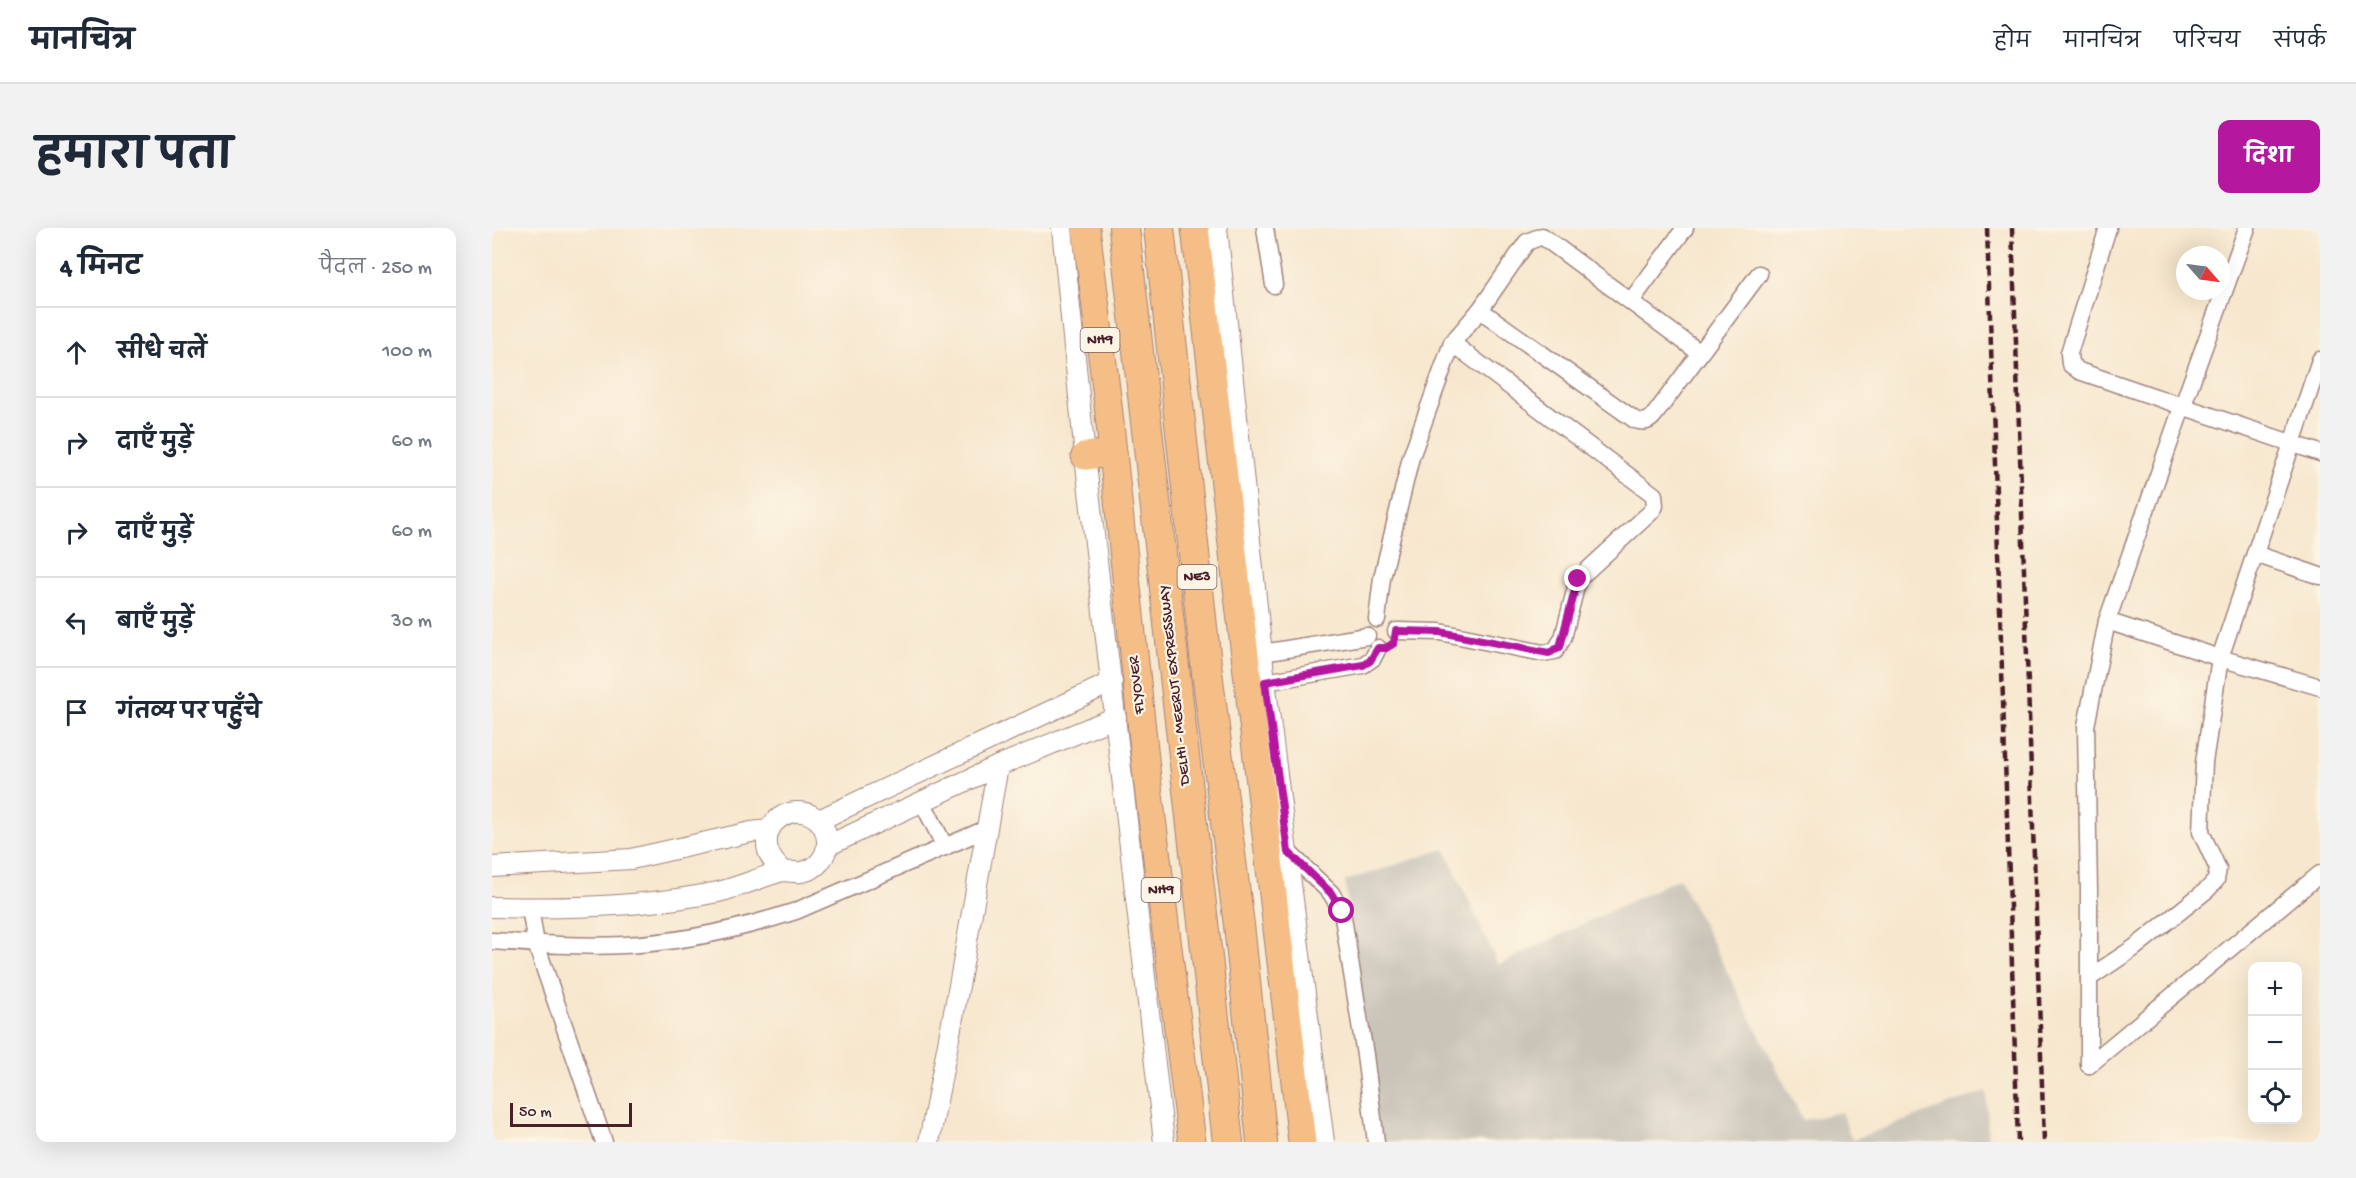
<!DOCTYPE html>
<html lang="hi">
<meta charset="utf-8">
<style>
:root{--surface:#fff;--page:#f2f2f3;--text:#1f2937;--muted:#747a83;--line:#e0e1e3;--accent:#b5179e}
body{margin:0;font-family:"Gochi Hand","Playpen Sans Deva",sans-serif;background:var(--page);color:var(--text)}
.controls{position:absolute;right:18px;bottom:18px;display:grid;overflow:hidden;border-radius:12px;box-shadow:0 6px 24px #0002}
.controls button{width:54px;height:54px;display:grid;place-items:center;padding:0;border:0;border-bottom:2px solid var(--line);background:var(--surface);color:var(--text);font:30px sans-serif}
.compass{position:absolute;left:1684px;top:18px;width:54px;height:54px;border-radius:50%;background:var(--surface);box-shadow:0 6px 24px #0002;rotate:118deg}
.scale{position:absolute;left:18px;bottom:15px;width:122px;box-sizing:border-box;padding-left:6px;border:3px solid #4a1f2b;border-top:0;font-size:16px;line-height:21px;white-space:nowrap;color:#4a1f2b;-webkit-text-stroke:4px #fcf5e5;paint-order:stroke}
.stop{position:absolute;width:18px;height:18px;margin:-14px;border:4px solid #b5179e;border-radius:50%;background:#fff}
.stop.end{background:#b5179e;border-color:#fff;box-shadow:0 2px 6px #0008}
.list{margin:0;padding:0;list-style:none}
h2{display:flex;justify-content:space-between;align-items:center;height:78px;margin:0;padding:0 24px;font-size:26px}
h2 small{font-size:20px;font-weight:400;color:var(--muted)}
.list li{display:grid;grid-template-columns:39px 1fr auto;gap:18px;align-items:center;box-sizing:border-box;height:90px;padding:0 24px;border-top:2px solid var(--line)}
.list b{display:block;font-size:22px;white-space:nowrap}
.list em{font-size:20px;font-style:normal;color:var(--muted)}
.icon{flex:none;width:33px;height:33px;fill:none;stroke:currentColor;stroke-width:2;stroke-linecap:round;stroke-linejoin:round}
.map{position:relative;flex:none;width:1828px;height:914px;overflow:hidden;border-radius:12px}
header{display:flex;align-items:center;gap:36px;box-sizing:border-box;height:84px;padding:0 30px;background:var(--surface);border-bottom:2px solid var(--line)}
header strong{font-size:28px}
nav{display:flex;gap:33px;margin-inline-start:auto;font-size:21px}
.intro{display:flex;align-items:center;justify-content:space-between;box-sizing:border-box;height:144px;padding:0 36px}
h1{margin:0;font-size:42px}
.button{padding:15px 27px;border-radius:12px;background:var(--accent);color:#fff;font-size:21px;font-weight:700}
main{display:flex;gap:36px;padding:0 36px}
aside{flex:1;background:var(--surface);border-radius:12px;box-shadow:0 6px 24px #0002}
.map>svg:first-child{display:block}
.industrial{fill:#c9c3b8}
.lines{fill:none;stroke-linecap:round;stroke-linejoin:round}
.minor-casing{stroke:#a0837c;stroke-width:19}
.tertiary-casing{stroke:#a0837c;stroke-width:22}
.trunk-casing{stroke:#a0837c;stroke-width:29}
.motorway-casing{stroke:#a0837c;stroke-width:32}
.minor{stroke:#fff;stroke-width:16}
.tertiary{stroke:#fff;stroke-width:20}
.trunk{stroke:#f6be87;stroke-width:27}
.motorway{stroke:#f6be87;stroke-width:30}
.rail{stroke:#4a1f2b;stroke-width:4.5;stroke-dasharray:9 4.5;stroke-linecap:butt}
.route{stroke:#b5179e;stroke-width:8}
.labels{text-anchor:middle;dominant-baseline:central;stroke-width:4.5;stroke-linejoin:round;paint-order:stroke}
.shield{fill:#fcf5e5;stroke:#7f5f63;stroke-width:1.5}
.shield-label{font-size:15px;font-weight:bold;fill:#4a1f2b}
.street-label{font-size:16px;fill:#4a1f2b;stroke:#fcf5e5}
</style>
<header>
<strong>मानचित्र</strong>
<nav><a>होम</a><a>मानचित्र</a><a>परिचय</a><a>संपर्क</a></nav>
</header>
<div class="intro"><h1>हमारा पता</h1><a class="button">दिशा</a></div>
<main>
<aside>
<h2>4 मिनट<small>पैदल · 250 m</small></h2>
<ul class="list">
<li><svg class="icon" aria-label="ahead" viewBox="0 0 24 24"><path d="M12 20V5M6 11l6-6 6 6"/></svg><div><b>सीधे चलें</b></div><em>100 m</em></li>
<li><svg class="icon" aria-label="right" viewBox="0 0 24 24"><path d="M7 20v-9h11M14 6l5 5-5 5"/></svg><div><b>दाएँ मुड़ें</b></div><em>60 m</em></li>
<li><svg class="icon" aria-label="right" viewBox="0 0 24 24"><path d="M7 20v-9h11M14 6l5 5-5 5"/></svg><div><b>दाएँ मुड़ें</b></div><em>60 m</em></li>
<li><svg class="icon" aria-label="left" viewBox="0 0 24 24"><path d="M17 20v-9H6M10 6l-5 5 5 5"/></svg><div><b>बाएँ मुड़ें</b></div><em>30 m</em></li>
<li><svg class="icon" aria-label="arrive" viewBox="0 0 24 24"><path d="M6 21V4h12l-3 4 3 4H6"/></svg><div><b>गंतव्य पर पहुँचे</b></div></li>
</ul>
</aside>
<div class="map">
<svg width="1828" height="914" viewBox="0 0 1828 914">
<rect width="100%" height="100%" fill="#fcf5e5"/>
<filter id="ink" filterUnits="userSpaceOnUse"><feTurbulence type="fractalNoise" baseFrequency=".0167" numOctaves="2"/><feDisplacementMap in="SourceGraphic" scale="12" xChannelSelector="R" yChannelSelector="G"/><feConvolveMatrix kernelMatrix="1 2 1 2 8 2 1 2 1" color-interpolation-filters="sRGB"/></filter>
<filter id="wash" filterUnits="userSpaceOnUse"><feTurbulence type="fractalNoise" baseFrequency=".008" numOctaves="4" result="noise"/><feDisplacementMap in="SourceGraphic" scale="24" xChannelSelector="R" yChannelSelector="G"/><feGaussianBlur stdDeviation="1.35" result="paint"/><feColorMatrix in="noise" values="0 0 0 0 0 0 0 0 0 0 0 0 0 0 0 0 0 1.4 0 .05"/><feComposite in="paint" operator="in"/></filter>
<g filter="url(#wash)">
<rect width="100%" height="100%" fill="#f7e7ce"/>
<path class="industrial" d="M953,621L1006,737L1187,650L1311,892L1349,884L1360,912L1495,863L1496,914H887L853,653Z"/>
</g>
<g filter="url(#ink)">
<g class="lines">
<g class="minor-casing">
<g id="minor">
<path d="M773,0L782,57"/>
<path d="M1616,0L1577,125L1578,136L1587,143L1828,225"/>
<path d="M1139,73L1193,0"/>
<path d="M988,82L1143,192C1153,195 1157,194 1163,186L1267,46"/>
<path d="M960,115L988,82L1035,14L1050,8L1208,125"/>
<path d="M1763,326L1828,348"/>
<path d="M885,391L890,350L919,229L960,115L1162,267L1163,278L1159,284L1086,351L1071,410L1063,423L1051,425L948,404L904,403"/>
<path d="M1615,393L1728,430L1828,459"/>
<path d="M770,425L875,408"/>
<path d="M773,454L871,437L881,430L886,420"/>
<path d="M430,573L453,619"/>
<path d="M796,624L839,665L850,683L873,827L884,914"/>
<path d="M38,680L44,716L112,914"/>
<path d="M0,713C44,716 89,719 133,717C191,714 249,701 304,683L494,601"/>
<path d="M1597,750L1642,720L1716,661L1724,652L1726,641L1709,604L1712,534L1728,430L1828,132"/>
<path d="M1597,837V664L1594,498L1615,393L1687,188L1755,0"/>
<path d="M1597,837L1828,646"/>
</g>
</g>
<g class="tertiary-casing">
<g id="tertiary">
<path d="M570,0L593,228L672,914"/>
<path d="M725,0L772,445L832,914"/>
<path d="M327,592L620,454"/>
<path d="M335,618L506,538L624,489"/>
<path d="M0,639L139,631L259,604L277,602"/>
<path d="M0,679C75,681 153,679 226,664C247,659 267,650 287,644C294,642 302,645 309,644C325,642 336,628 335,612C334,601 329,592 319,587C299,577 273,593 275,616C275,627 283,635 290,643"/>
<path d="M437,914L467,758L506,538"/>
</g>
</g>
<g class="trunk-casing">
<g id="trunk">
<path d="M594,0L616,177L655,550L700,914"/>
<path d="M703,0L810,914"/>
<path d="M593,228L621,225"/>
</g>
</g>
<g class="motorway-casing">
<g id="motorway">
<path d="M632,0L736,914"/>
<path d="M667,0L714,436L747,697L770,914"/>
</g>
</g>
<use href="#minor" class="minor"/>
<use href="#tertiary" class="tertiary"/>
<use href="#trunk" class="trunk"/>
<use href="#motorway" class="motorway"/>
<g class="rail">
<path d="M1495,0L1526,914"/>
<path d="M1520,0L1552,914"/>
</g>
</g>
</g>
<g class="lines" filter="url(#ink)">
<path class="route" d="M850,683L839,665L796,624L773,454L871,437L878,433L886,420H894L902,415L904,403L948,404L1057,425L1068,419L1086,351"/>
</g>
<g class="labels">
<g class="shield">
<rect x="588.5" y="100" width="39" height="24" rx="4.5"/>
<rect x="685.5" y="337" width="39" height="24" rx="4.5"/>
<rect x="649.5" y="650" width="39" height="24" rx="4.5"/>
</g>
<g class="shield-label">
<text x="608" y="112">NH9</text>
<text x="705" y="349">NE3</text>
<text x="669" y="662">NH9</text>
</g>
<g class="street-label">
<text transform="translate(646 457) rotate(-96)">FLYOVER</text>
<text transform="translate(684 457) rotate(-96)">DELHI - MEERUT EXPRESSWAY</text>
</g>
</g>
</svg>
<div class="controls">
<button>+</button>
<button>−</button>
<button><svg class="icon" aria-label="locate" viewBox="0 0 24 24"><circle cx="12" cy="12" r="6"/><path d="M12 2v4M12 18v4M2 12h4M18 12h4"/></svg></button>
</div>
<svg class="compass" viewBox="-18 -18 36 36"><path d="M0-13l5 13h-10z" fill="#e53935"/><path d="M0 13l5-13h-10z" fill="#747a83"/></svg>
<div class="scale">50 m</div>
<div class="stop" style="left:850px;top:683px"></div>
<div class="stop end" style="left:1086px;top:351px"></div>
</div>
</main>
